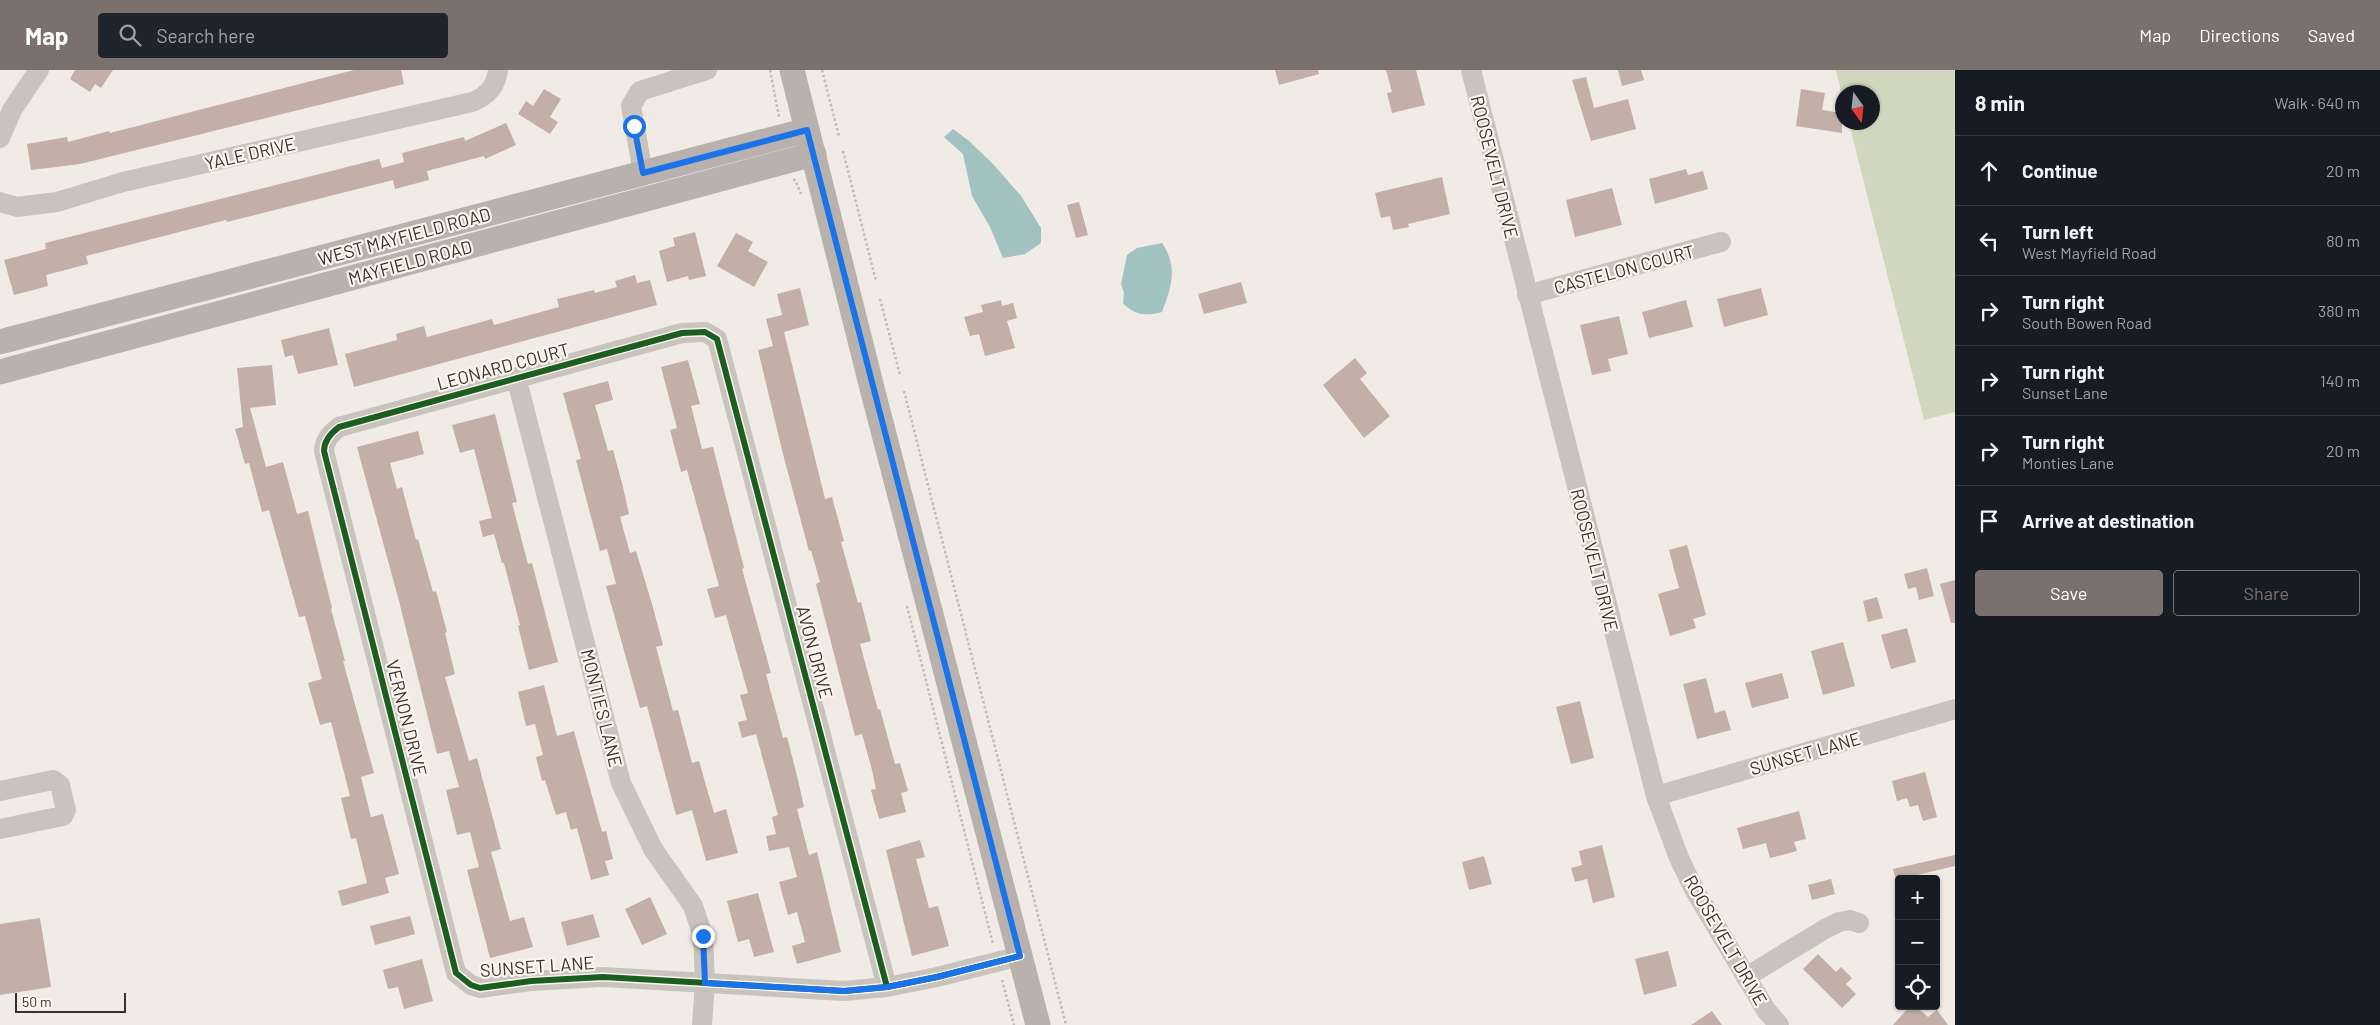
<!DOCTYPE html>
<meta charset="utf-8">
<style>
:root{--surface:#171b24;--page:#20242c;--text:#f1f3f6;--muted:#9ea1a6;--line:#363941;--accent:#7a716c}
body{margin:0;font-family:Barlow,sans-serif;background:var(--page);color:var(--text)}
.controls{position:absolute;right:15px;bottom:15px;display:grid;overflow:hidden;border-radius:5px;box-shadow:0 1px 4px #0004}
.controls button{width:45px;height:45px;display:grid;place-items:center;padding:0;border:0;border-bottom:1px solid var(--line);background:var(--surface);color:var(--text);font:25px sans-serif}
.compass{position:absolute;left:1835px;top:15px;width:45px;height:45px;border-radius:50%;background:var(--surface);box-shadow:0 1px 4px #0004;rotate:165deg}
.scale{position:absolute;left:15px;bottom:12px;width:111px;box-sizing:border-box;padding-left:5px;border:2px solid #3b302b;border-top:0;font-size:14px;line-height:18px;white-space:nowrap;color:#3b302b;-webkit-text-stroke:4px #fbf5ee;paint-order:stroke}
.stop{position:absolute;width:15px;height:15px;margin:-11px;border:4px solid #1a73e8;border-radius:50%;background:#fff}
.stop.end{background:#1a73e8;border-color:#fff;box-shadow:0 1px 5px #0008}
.list{margin:0;padding:0;list-style:none}
h2{display:flex;justify-content:space-between;align-items:center;height:65px;margin:0;padding:0 20px;font-size:21px}
h2 small{font-size:16px;font-weight:400;color:var(--muted)}
.list li{display:grid;grid-template-columns:32px 1fr auto;gap:15px;align-items:center;box-sizing:border-box;height:70px;padding:0 20px;border-top:1px solid var(--line)}
.list b{display:block;font-size:19px;white-space:nowrap}
.list p{margin:0;font-size:16px;white-space:nowrap;color:var(--muted)}
.list em{font-size:16px;font-style:normal;color:var(--muted)}
.actions{display:flex;gap:10px;padding:15px 20px}
.actions a{flex:1;padding:11px 0;border:1px solid var(--accent);border-radius:5px;text-align:center;font-size:18px;color:var(--accent)}
.actions .main{background:var(--accent);color:#fff}
.icon{flex:none;width:28px;height:28px;fill:none;stroke:currentColor;stroke-width:2;stroke-linecap:round;stroke-linejoin:round}
.map{position:relative;flex:none;width:1955px;height:955px;overflow:hidden}
header{display:flex;align-items:center;gap:30px;box-sizing:border-box;height:70px;padding:0 25px;background:var(--accent);color:#fff}
header strong{font-size:24px}
nav{display:flex;gap:28px;margin-inline-start:auto;font-size:18px}
.search{width:350px;height:45px;background:var(--page);display:flex;align-items:center;gap:12px;box-sizing:border-box;padding:0 18px;border-radius:5px;color:var(--muted);font-size:19px}
main{display:flex}
aside{flex:1;background:var(--surface)}
.map>svg:first-child{display:block}
.green{fill:#d1d6bf}
.water{fill:#a1c2c1}
.building{fill:#c3afa7}
.lines{fill:none;stroke-linecap:round;stroke-linejoin:round}
.path{stroke:#c2bbb6;stroke-width:2.5;stroke-dasharray:2.5 2.5;stroke-linecap:butt}
.minor{stroke:#c9c3be;stroke-width:20}
.major{stroke:#b8b1ad;stroke-width:25}
.cycleway-casing{stroke:#fbf5ee;stroke-width:9}
.cycleway{stroke:#1b5e20;stroke-width:6}
.route{stroke:#1a73e8;stroke-width:6}
.labels{text-anchor:middle;dominant-baseline:central;stroke-width:4.5;stroke-linejoin:round;paint-order:stroke}
.street-label{font-size:18px;fill:#3b302b;stroke:#fbf5ee}
</style>
<header>
<strong>Map</strong>
<div class="search"><svg class="icon" aria-label="search" viewBox="0 0 24 24"><circle cx="10" cy="10" r="6"/><path d="M15 15l6 6"/></svg>Search here</div>
<nav><a>Map</a><a>Directions</a><a>Saved</a></nav>
</header>
<main>
<div class="map">
<svg width="1955" height="955" viewBox="0 0 1955 955">
<rect width="100%" height="100%" fill="#f0ebe5"/>
<path class="green" d="M1836,0H1955V342L1924,350L1849,53L1872,52V22H1842V26Z"/>
<g class="water">
<path d="M953,59L969,71L993,94L1021,126L1041,158V173L1025,184L1003,188L990,157L972,126L963,84L944,67Z"/>
<path d="M1162,173C1178,197 1172,216 1162,242C1147,246 1135,246 1123,233L1124,223L1121,214L1127,185L1137,178Z"/>
</g>
<g class="building">
<path d="M75,0H113L101,18L95,14L90,22L70,9Z"/>
<path d="M354,0H401L404,14L80,94L31,100L27,74L67,67L68,72L109,61L110,63Z"/>
<path d="M1275,0H1318L1319,4L1279,15Z"/>
<path d="M1386,0H1416L1425,35L1392,43L1387,23L1392,22Z"/>
<path d="M1618,0H1641L1644,10L1622,16Z"/>
<path d="M1586,7L1594,38L1628,29L1636,59L1591,71L1572,10Z"/>
<path d="M544,19L561,29L550,47L558,52L550,64L518,44L526,31L533,36Z"/>
<path d="M1801,19L1825,23L1822,40L1842,43V63L1796,56Z"/>
<path d="M506,53L516,75L485,89L484,86L427,101L429,110L395,119L393,110L227,152L226,150L86,186L88,194L46,205L48,216L14,225L4,190L46,179L45,173L379,89L382,98L404,92L402,83L464,67L465,71Z"/>
<path d="M1686,99L1688,105L1703,101L1708,119L1655,134L1649,109Z"/>
<path d="M1442,107L1450,144L1408,154L1409,157L1393,160L1390,146L1381,148L1375,123Z"/>
<path d="M1612,118L1622,155L1575,167L1566,130Z"/>
<path d="M1079,132L1088,165L1076,168L1067,135Z"/>
<path d="M695,162L706,206L689,210L688,206L667,212L659,181L675,176L673,168Z"/>
<path d="M736,163L753,172L748,181L768,192L754,217L717,196Z"/>
<path d="M635,205L637,213L650,210L657,235L354,317L345,284L397,270L396,264L424,256L427,267L492,249L494,255L559,237L557,229L594,220L595,223L617,217L615,211Z"/>
<path d="M1241,212L1247,233L1204,244L1198,224Z"/>
<path d="M800,218L809,255L784,262L825,429L832,427L844,471L841,472L858,533L861,532L871,571L860,574L878,640L880,639L895,694L900,693L908,721L901,723L906,742L879,749L871,720L876,719L872,700L862,664L855,666L816,514L820,512L811,480L809,481L783,384L758,280L773,276L766,249L782,245L777,224Z"/>
<path d="M1761,218L1768,245L1724,257L1717,229Z"/>
<path d="M1001,230L1002,236L1013,233L1017,248L1007,251L1015,278L985,286L979,264L970,266L964,247L983,242L981,235Z"/>
<path d="M1686,230L1693,257L1649,268L1642,242Z"/>
<path d="M1619,246L1628,284L1608,289L1611,301L1592,305L1580,255Z"/>
<path d="M329,258L338,295L298,304L293,285L285,287L281,270Z"/>
<path d="M1355,288L1367,303L1360,309L1390,346L1364,368L1323,315Z"/>
<path d="M688,290L700,334L691,336L702,379L713,377L744,498L742,499L771,603L766,604L783,668L787,667L798,710L804,737L797,739L809,785L817,782L841,882L797,894L792,876L805,872L797,842L788,845L779,812L797,807L789,777L769,781L766,766L776,764L772,747L778,745L756,664L742,668L738,652L747,650L740,625L748,623L726,545L715,548L707,519L719,516L687,400L681,402L670,360L677,358L661,297Z"/>
<path d="M272,295L276,335L250,338L266,397L283,392L297,444L308,441L332,538L331,539L345,591H343L374,703L361,707L371,747L383,744L399,804L385,808L389,823L342,836L338,821L367,813L356,768L351,769L341,728L350,726L331,652L320,655L308,613L322,609L305,546L299,547L269,440L262,442L249,393L245,394L235,359L243,357L237,298Z"/>
<path d="M608,311L613,330L595,335L608,381L613,380L623,417L629,444L620,447L630,483L636,481L652,534L663,575L656,577L673,641L678,640L692,693L699,691L714,743L726,739L738,783L706,791L692,740L676,745L647,636L640,638L606,516L616,514L607,479L600,481L576,390L581,389L563,323Z"/>
<path d="M495,344L517,432L512,433L528,494L532,493L558,592L529,600L518,556L520,555L504,493H502L494,464L483,467L479,451L492,448L474,379L460,383L452,355Z"/>
<path d="M418,361L424,384L390,393L397,419L402,417L416,470L418,469L433,522L436,521L447,562L445,563L455,604L445,607L469,691L477,688L487,726L501,779L491,782L510,851L524,847L533,877L490,888L467,800L479,797L470,762L457,765L446,720L459,717L449,681L437,684L399,531L357,377Z"/>
<path d="M1687,475L1706,545L1693,549L1696,558L1670,566L1658,524L1679,518L1669,480Z"/>
<path d="M1927,498L1934,526L1919,530L1916,517L1908,519L1904,504Z"/>
<path d="M1955,510V553H1951L1940,514Z"/>
<path d="M1877,527L1883,548L1868,552L1863,531Z"/>
<path d="M1907,558L1916,592L1891,599L1881,565Z"/>
<path d="M1843,572L1855,616L1823,625L1811,581Z"/>
<path d="M1782,603L1789,628L1752,638L1745,613Z"/>
<path d="M1706,608L1715,643L1725,640L1731,660L1697,669L1683,614Z"/>
<path d="M544,615L557,666L574,661L602,762L606,761L613,789L605,791L609,805L591,810L577,758L571,760L566,742L556,745L545,710L542,711L536,687L543,685L535,654L526,656L518,622Z"/>
<path d="M1580,631L1594,688L1571,694L1556,637Z"/>
<path d="M1925,702L1937,747L1923,751L1918,735L1910,737L1907,728L1897,731L1892,711Z"/>
<path d="M1799,741L1806,769L1794,772L1797,781L1770,788L1766,773L1743,779L1737,758Z"/>
<path d="M920,770L925,787L916,789L929,838L938,836L949,876L912,886L886,780Z"/>
<path d="M1602,775L1615,827L1593,833L1587,809L1575,812L1571,798L1582,795L1579,781Z"/>
<path d="M1955,785V796L1896,810L1893,799Z"/>
<path d="M1484,786L1492,814L1469,820L1462,792Z"/>
<path d="M1831,809L1835,824L1812,830L1808,815Z"/>
<path d="M758,823L774,882L754,887L749,869L738,872L727,831Z"/>
<path d="M650,827L667,864L642,875L625,839Z"/>
<path d="M593,844L600,867L567,876L561,852Z"/>
<path d="M410,846L415,864L375,875L370,856Z"/>
<path d="M40,848L51,917L0,925V854Z"/>
<path d="M1668,881L1677,916L1644,925L1635,889Z"/>
<path d="M1818,884L1836,902L1841,897L1852,908L1846,914L1856,924L1842,938L1803,899Z"/>
<path d="M422,889L433,931L404,939L398,917L388,919L383,900Z"/>
<path d="M1910,936H1915L1928,947L1937,940L1948,955H1893Z"/>
<path d="M1712,941L1722,955H1691Z"/>
</g>
<g class="lines">
<g class="path">
<path d="M770,0L779,47"/>
<path d="M822,0L839,66"/>
<path d="M843,81L876,211"/>
<path d="M793,110H795L801,124"/>
<path d="M880,229L900,305"/>
<path d="M904,321L1066,955"/>
<path d="M907,536L993,874"/>
<path d="M1002,910L1014,955"/>
</g>
<g class="minor">
<path d="M1471,0L1656,726L1679,788L1695,821L1766,940L1779,955"/>
<path d="M0,68L12,40L39,0"/>
<path d="M643,103L631,36L640,21L707,0"/>
<path d="M0,132L17,137L57,132L123,112L472,32C487,26 496,17 498,0"/>
<path d="M1527,225L1721,172"/>
<path d="M516,307L621,713L653,779L693,836L703,866L705,913L702,955"/>
<path d="M0,721L53,710L60,715L66,740L63,746L0,759"/>
<path d="M1656,726L1955,639"/>
<path d="M1746,907L1825,859L1839,852L1850,850L1859,853"/>
<path d="M887,917L717,269L705,262L682,263L339,357C331,363 324,370 324,381L456,903L471,915L480,918L531,911L603,907L844,921L887,917L937,907L1020,886"/>
</g>
<g class="major">
<path d="M792,0L873,322L1038,955"/>
<path d="M0,272L807,60"/>
<path d="M0,302L814,84"/>
</g>
<g class="cycleway-casing">
<path id="cycleway" d="M887,917L717,269L705,262L682,263L339,357C331,363 324,370 324,381L456,903L471,915L480,918L531,911L603,907L844,921L887,917L937,907L1020,886"/>
</g>
<use href="#cycleway" class="cycleway"/>
</g>
<g class="lines">
<path class="route" d="M634,56L643,103L807,60L1020,886L937,907L887,917L844,921L705,913L703,866"/>
</g>
<g class="labels">
<g class="street-label">
<text transform="translate(250 83) rotate(-13)">YALE DRIVE</text>
<text transform="translate(1495 97) rotate(76)">ROOSEVELT DRIVE</text>
<text transform="translate(404 166) rotate(-15)">WEST MAYFIELD ROAD</text>
<text transform="translate(410 192) rotate(-15)">MAYFIELD ROAD</text>
<text transform="translate(1624 199) rotate(-15)">CASTELON COURT</text>
<text transform="translate(503 296) rotate(-15)">LEONARD COURT</text>
<text transform="translate(1595 490) rotate(76)">ROOSEVELT DRIVE</text>
<text transform="translate(815 582) rotate(75)">AVON DRIVE</text>
<text transform="translate(602 638) rotate(76)">MONTIES LANE</text>
<text transform="translate(407 648) rotate(76)">VERNON DRIVE</text>
<text transform="translate(1805 683) rotate(-16)">SUNSET LANE</text>
<text transform="translate(1726 870) rotate(60)">ROOSEVELT DRIVE</text>
<text transform="translate(537 896) rotate(-4)">SUNSET LANE</text>
</g>
</g>
</svg>
<div class="controls">
<button>+</button>
<button>−</button>
<button><svg class="icon" aria-label="locate" viewBox="0 0 24 24"><circle cx="12" cy="12" r="6"/><path d="M12 2v4M12 18v4M2 12h4M18 12h4"/></svg></button>
</div>
<svg class="compass" viewBox="-18 -18 36 36"><path d="M0-13l5 13h-10z" fill="#e53935"/><path d="M0 13l5-13h-10z" fill="#9ea1a6"/></svg>
<div class="scale">50 m</div>
<div class="stop" style="left:634px;top:56px"></div>
<div class="stop end" style="left:703px;top:866px"></div>
</div>
<aside>
<h2>8 min<small>Walk · 640 m</small></h2>
<ul class="list">
<li><svg class="icon" aria-label="ahead" viewBox="0 0 24 24"><path d="M12 20V5M6 11l6-6 6 6"/></svg><div><b>Continue</b></div><em>20 m</em></li>
<li><svg class="icon" aria-label="left" viewBox="0 0 24 24"><path d="M17 20v-9H6M10 6l-5 5 5 5"/></svg><div><b>Turn left</b><p>West Mayfield Road</p></div><em>80 m</em></li>
<li><svg class="icon" aria-label="right" viewBox="0 0 24 24"><path d="M7 20v-9h11M14 6l5 5-5 5"/></svg><div><b>Turn right</b><p>South Bowen Road</p></div><em>380 m</em></li>
<li><svg class="icon" aria-label="right" viewBox="0 0 24 24"><path d="M7 20v-9h11M14 6l5 5-5 5"/></svg><div><b>Turn right</b><p>Sunset Lane</p></div><em>140 m</em></li>
<li><svg class="icon" aria-label="right" viewBox="0 0 24 24"><path d="M7 20v-9h11M14 6l5 5-5 5"/></svg><div><b>Turn right</b><p>Monties Lane</p></div><em>20 m</em></li>
<li><svg class="icon" aria-label="arrive" viewBox="0 0 24 24"><path d="M6 21V4h12l-3 4 3 4H6"/></svg><div><b>Arrive at destination</b></div></li>
</ul>
<div class="actions"><a class="main">Save</a><a>Share</a></div>
</aside>
</main>
